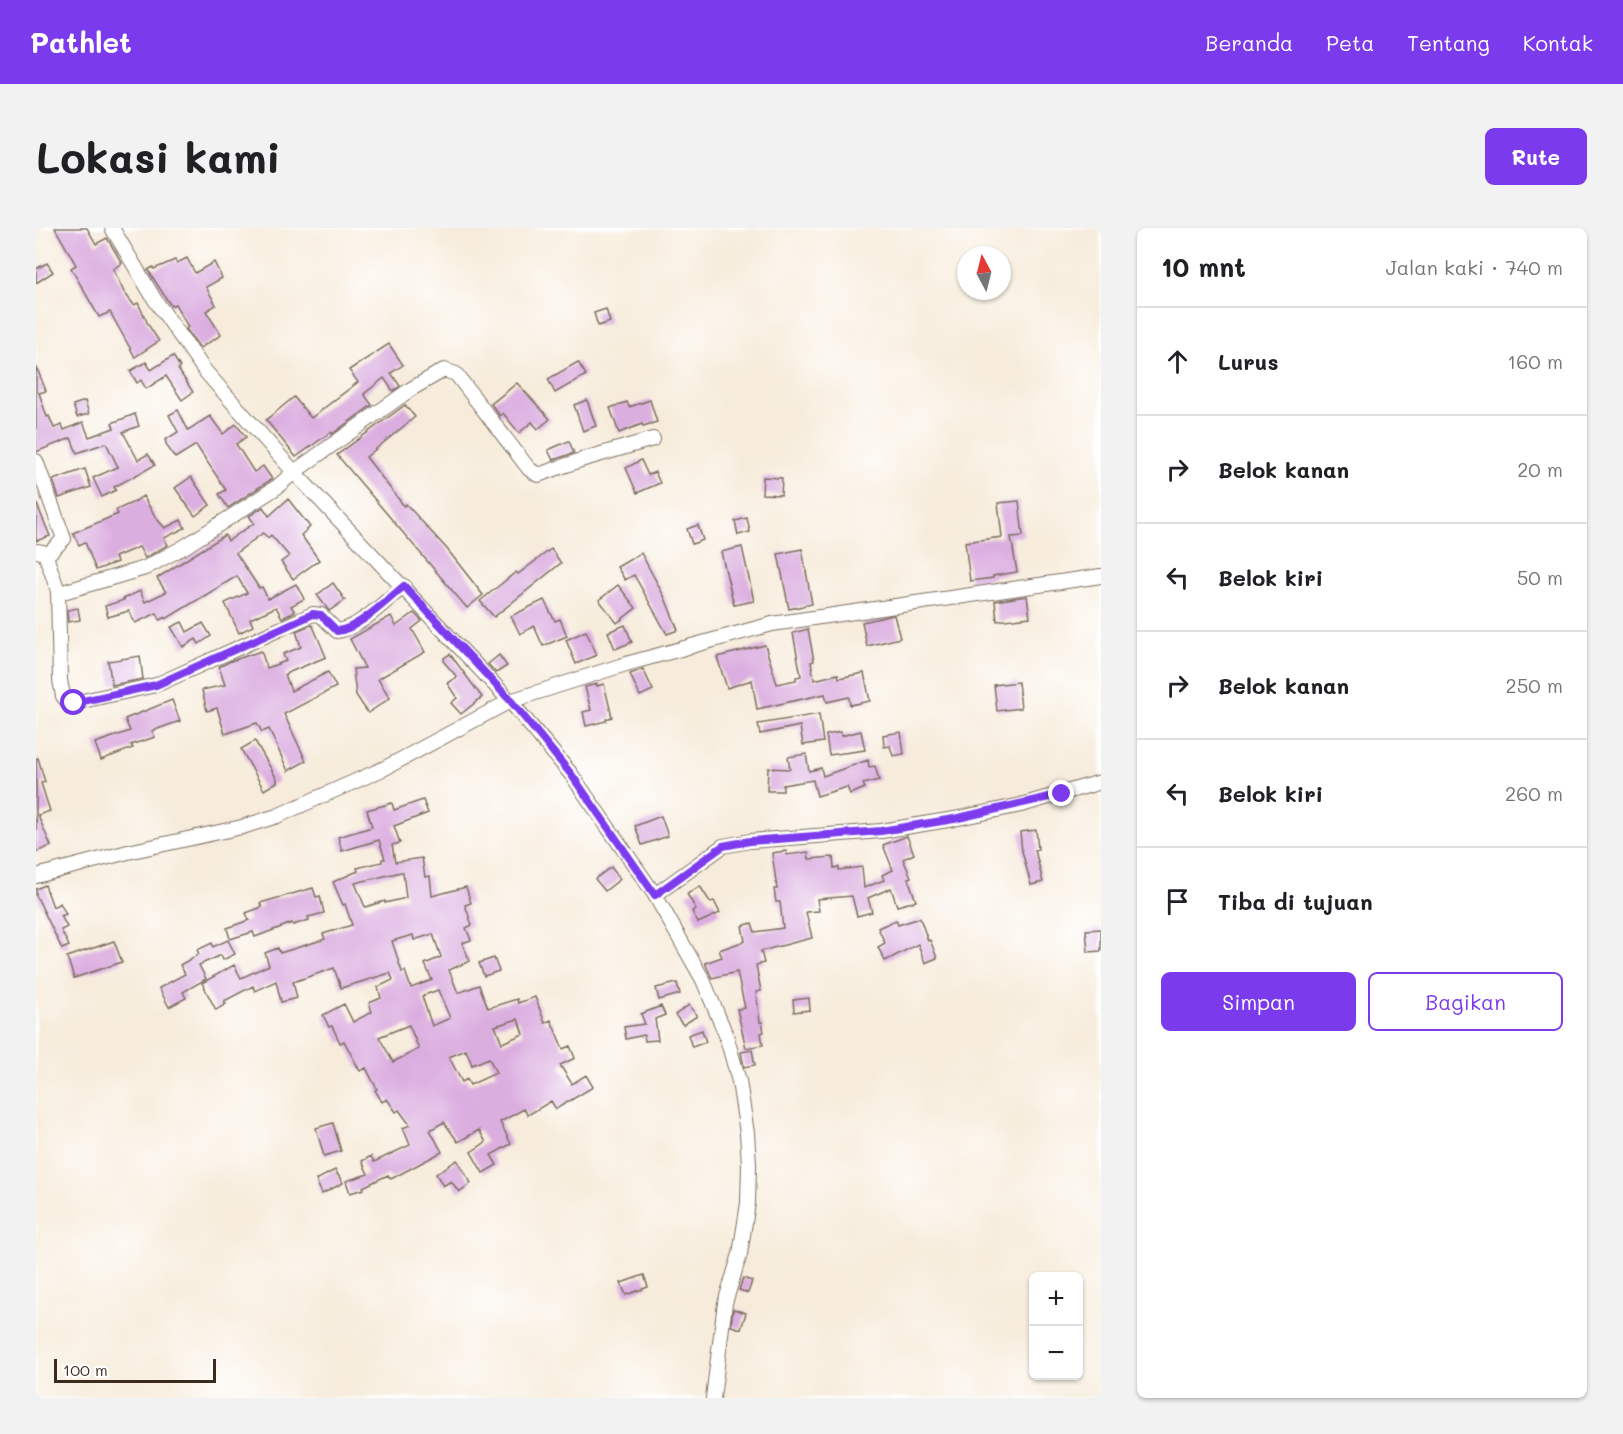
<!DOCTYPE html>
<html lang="id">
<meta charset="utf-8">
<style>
:root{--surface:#fff;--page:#f2f2f2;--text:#202124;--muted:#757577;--line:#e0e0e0;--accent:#7c3aed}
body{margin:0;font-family:Mali,sans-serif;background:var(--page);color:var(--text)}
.controls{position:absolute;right:18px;bottom:18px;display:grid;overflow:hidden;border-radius:9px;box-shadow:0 2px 4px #0004}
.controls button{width:54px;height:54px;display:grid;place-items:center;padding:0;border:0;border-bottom:2px solid var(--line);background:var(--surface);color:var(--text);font:30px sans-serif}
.compass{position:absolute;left:921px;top:18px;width:54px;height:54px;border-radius:50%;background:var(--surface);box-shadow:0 2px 4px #0004;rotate:353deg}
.scale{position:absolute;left:18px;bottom:15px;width:162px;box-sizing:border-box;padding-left:6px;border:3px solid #3b2a1e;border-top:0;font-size:16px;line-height:21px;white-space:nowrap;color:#3b2a1e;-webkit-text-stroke:4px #fff;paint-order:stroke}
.stop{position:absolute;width:18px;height:18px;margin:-14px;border:4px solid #7c3aed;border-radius:50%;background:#fff}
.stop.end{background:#7c3aed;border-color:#fff;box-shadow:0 2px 6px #0008}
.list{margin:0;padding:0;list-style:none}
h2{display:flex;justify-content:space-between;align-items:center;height:78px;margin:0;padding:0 24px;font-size:26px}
h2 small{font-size:20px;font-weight:400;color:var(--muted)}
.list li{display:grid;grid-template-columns:39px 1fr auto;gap:18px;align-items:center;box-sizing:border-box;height:108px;padding:0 24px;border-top:2px solid var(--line)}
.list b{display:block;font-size:22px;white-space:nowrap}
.list em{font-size:20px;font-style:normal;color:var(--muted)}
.actions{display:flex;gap:12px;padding:18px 24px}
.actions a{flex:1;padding:14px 0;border:2px solid var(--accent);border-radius:9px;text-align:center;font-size:21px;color:var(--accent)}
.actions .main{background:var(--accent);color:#fff}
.icon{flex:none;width:33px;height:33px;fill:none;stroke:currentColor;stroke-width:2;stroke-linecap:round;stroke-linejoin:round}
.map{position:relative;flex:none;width:1065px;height:1170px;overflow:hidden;border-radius:9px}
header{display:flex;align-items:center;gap:36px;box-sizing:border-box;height:84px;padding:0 30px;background:var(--accent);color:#fff}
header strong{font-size:28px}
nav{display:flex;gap:33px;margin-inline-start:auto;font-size:21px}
.intro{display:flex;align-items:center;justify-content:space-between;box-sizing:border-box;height:144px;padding:0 36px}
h1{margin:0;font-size:42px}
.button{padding:15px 27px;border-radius:9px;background:var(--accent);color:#fff;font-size:21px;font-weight:700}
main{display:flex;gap:36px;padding:0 36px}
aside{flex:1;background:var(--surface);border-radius:9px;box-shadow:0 2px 4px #0004}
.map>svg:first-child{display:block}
.building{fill:#dbaee0;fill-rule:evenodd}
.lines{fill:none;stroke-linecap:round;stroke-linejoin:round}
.minor-casing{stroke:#7d6e60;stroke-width:16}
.minor{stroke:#fff;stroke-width:14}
.route{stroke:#7c3aed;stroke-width:8}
</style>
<header>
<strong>Pathlet</strong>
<nav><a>Beranda</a><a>Peta</a><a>Tentang</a><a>Kontak</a></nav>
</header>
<div class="intro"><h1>Lokasi kami</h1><a class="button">Rute</a></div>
<main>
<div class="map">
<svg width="1065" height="1170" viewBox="0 0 1065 1170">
<rect width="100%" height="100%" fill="#fff"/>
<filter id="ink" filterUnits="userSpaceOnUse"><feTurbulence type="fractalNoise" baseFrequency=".0167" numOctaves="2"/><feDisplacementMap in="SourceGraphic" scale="12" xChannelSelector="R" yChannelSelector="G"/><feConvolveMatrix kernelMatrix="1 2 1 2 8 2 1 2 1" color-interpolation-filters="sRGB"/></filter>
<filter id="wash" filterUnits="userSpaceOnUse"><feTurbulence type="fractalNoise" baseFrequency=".008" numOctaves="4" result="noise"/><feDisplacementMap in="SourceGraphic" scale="24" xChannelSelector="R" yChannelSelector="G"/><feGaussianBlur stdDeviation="1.35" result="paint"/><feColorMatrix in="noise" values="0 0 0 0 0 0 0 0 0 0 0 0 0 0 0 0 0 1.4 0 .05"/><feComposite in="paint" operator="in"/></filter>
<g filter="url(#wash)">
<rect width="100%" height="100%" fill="#f7ecdb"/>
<g id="blocks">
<g class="building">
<path d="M19,0H51L60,16L71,10L86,35L77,41L88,64L98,77L102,75L113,98L123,113L99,129L74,84L63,89L35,40L40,37Z"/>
<path d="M151,30L159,45L178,34L186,50L170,59L180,77L170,83L185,107L164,120L150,101L152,99L139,76L135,78L112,42L117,39L118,41L139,32L141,35Z"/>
<path d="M11,35L17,44L0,55V41Z"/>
<path d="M570,81L574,94L562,98L558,85Z"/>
<path d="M353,116L367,137L355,145L364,158L357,163L348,150L328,166L336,177L296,206L295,204L260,229L230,192L258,169L275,190L322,154L313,142Z"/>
<path d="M137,128L144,139L142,141L157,164L146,172L130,148L110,161L105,152L101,155L94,143L110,134L115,142Z"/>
<path d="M542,134L550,147L519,165L512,151Z"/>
<path d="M0,138L10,163L3,165L11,189L13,188L18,200L26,197L28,202L47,194L53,209L78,200L76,195L99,186L103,198L87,204L102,232L112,226L119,237L78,259L80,262L66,269L57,250L82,239L70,215L41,225L35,210L0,224Z"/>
<path d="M481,155L514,191L502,201L496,194L483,205L467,185L464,188L455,176Z"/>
<path d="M551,172L560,198L547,203L538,177Z"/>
<path d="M614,172L621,194L607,198L606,196L583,205L574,180L591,174L593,179Z"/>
<path d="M49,173L53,186L41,189L37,177Z"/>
<path d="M369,177L379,189L330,229L368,278L370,276L411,321L447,367L431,380L301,227Z"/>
<path d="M142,182L152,202L174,188L187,206L200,196L210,209L200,216L218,244L227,238L236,251L192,280L183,266L190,262L160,217L139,230L131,218L129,212L142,204L133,187Z"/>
<path d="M533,213L538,225L517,232L512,222Z"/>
<path d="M605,232L612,247L619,244L624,255L601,265L590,240Z"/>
<path d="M49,241L55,259L23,270L17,252Z"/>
<path d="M155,249L174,277L159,288L139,260Z"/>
<path d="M727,249L746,250L745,267L726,266Z"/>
<path d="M107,268L120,290L129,300L145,292L149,300L128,310L132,317L109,330L103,319L79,329L81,334L60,342L49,314L43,317L37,305L82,286L80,282L98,274Z"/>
<path d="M252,271L274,299L265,307L283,332L257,351L245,334L253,328L235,307L232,310L227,305L200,325L223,360L226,359L232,371L260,356L268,371L255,378L259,384L246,390L240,379L214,391L217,398L203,405L189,375L211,365L201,348L130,391L129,389L124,392L121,385L99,395L93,383L72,389L69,378L88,372L87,371L104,363L109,374L130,364L121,350L189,307L192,313L218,295L213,288L227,279L233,288Z"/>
<path d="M983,273L987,308L975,309L981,344L957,348V350L934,353L929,314L966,309L962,275Z"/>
<path d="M0,274L14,308L0,313Z"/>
<path d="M711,290L714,304L702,307L699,293Z"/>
<path d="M662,297L667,312L656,316L651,301Z"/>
<path d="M706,319L718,373L698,377L685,324Z"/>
<path d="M515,321L525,335L458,389L444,373L480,344L482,346Z"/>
<path d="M766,321L776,376L753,381L742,326Z"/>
<path d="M605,325L629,370L642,402L631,406L598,347L589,352L581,339Z"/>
<path d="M297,355L309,372L293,383L281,367Z"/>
<path d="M582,357L600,380L581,395L563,372Z"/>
<path d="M991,368L994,389L961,393L959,373Z"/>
<path d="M508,372L519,393L524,391L531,408L507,418L498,398L484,406L475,388Z"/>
<path d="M42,380L44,392L32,394L31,382Z"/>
<path d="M378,385L386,393L376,401L389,424L342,451L354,470L332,485L320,467L317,441L329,440L314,411L355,388L360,398Z"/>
<path d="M858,387L864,410L831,418L826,394Z"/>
<path d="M146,394L151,404L167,395L175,408L163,416L160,411L147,419L135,399Z"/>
<path d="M275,397L277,398L290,429L249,446L255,463L292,444L300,459L248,486L270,533L252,543L233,501L226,504L221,495L189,506L181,480L171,483L166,462L189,457L183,439L195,433L225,423L231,440L250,433L247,426L265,419L260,403Z"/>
<path d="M589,397L596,414L579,421L572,404Z"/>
<path d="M772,401L778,433L775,434L778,452L802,446L803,450L828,445L834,473L814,477L813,469L791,474L789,466L721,481L716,452L691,460L681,429L729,417L741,456L760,452V449L765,448L757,405Z"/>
<path d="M550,403L561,427L540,436L530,412Z"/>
<path d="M414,426L446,469L425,486L415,475L421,470L411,455L421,449L408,434V430Z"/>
<path d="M463,427L471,438L460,445L452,436Z"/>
<path d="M104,428L107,451L76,457L72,433Z"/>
<path d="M607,441L617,462L604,468L594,446Z"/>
<path d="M982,454L985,480L961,483L958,457Z"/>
<path d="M561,456V458L568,456L576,489L570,491V493L550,498L547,484L555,482L549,459Z"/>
<path d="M136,472L144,493L116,503L119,509L95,517L97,520L65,532L59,515L94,503L89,491Z"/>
<path d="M783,486L787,514L767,517L764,498L724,506L722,496Z"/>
<path d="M825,503L829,522L793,527L790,507L805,504V508Z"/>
<path d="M865,504L868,526L857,528L854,518L848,519L847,507Z"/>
<path d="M219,513L241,551V554L228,562L205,521Z"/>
<path d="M770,526L773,543L785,540L787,548L832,532L833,539L839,538L843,552L827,556L829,560L814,566L811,559L781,568L777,552L747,557V563H731L732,540L754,541L752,529Z"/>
<path d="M2,530L9,554L5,555L14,583L2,587L15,618L0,624V531Z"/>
<path d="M387,572L392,585L358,598L364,615L356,617L359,634L386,630L389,649L394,648L396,668L430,659L435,675L429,677L436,697L430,700L435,712L426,715L434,733L413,742L422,765L443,757L452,780L481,771L482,775L499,769L509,795L515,792L527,821L534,818L539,830L524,837L536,856L550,847L557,859L520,881L515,873L492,887L488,881L464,894L475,916L455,927L461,937L447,945L435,924L450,914L443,902L422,914L408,894L394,902L406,924L355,951L352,947L327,959L328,961L314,965L310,953L332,946L326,933L335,928L338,934L374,917L367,900L374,897L363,882L360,884L351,871L346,874L339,862L341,861L330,840L324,843L308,813L304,815L296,798L293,799L287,787L308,776L317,794L336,784L333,775L345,770L342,759L357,752L354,745L305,760L298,740L257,754L261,770L245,774L240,753L219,763L217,758L188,773L190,776L180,782L166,755L198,737L205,750L233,737L229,725L242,720L244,725L289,711L287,706L316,697L309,676L307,677L297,654L322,643L321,640L346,634V631H349L343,612L306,623L302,609L336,599L331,582L356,575L358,582ZM365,644H367L370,670L349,675V673L329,679L319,655ZM397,706L405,729L389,736L396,752L375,760L369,743L366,744L356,713L377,707L378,712ZM402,762L414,790L396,798L386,768ZM482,791L487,806L466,815L459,798ZM373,797L383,821L357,834L343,809ZM430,822L436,837L453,830L460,845L434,857L431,851L426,854L413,829Z"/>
<path d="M625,588L632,608L606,617L599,598Z"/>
<path d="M1000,602L1002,621L999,622L1007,654L995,657L986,623L984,604Z"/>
<path d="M871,608L878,626L867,631L875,649L872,650L880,673L861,678L855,660L832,670L836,684L821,688L816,668L781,671L783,683L770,684L776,710L725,723L728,735L720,737L725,763L720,764L724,794H726L728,804L725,805L727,817L710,820L701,781L709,780L701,744L676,750L669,735L686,729L683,722L709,713L706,698L716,695L719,704L747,700L744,674H740L738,661H741L736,625L750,623L751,627L772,624L773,631L797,629L798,640L803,639V642L826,639L828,660L848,652L846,647L857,642L847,617Z"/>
<path d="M575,639L584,651L569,663L559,651Z"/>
<path d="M9,657L17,679L24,675L30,686L25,688L31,699L25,702L33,718L26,721L0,667V661Z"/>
<path d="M664,658L674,674L678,673L684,685L662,695L656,683L660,681L651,666Z"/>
<path d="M277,660L280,669L284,668L288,685L272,689L273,692L257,697L256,695L219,709L217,704L194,711L191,700L213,692L210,685L226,679L224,675Z"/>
<path d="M884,690L892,713L894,712L901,730L889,735L882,716L849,733L842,719L849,715L842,700L860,692L862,697Z"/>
<path d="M1065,701V723L1052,724L1050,702Z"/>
<path d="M192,712L199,726L187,732L185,727L163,737L170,751L147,764L150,770L133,779L123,760L149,746L144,737L163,726L161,722L176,715L177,719Z"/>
<path d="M78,713L86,734L38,750L31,729Z"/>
<path d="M458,730L463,743L448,748L443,735Z"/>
<path d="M641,755L644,766L623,772L620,760Z"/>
<path d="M773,770L774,782L758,784L757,772Z"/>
<path d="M653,777L661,788L647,797L639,787Z"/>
<path d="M625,778L629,787L619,791L622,812L609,813L608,807L590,811L588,799L609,796L605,786Z"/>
<path d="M666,802L670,814L656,819L652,807Z"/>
<path d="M716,822L719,837L708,839L705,824Z"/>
<path d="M297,895L305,923L288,928L280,900Z"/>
<path d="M421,932L435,955L423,964L415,953L407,958L400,946Z"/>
<path d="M299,942L307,955L286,966L280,952Z"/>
<path d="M608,1047L612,1059L590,1067L585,1055Z"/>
<path d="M707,1050L716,1053L712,1065L703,1062Z"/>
<path d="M697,1081L710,1085L705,1101L695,1098Z"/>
</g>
</g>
</g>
<g filter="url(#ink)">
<use href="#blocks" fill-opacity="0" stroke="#7d6e60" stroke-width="1.5"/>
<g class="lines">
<g class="minor-casing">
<g id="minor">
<path d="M76,0L119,72L169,143L258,244L474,473L535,546L619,667L667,752L690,807L703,853L711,905L713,936L712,975L704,1026L689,1075L677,1170"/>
<path d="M0,233L28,311L10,328"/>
<path d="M0,323L7,324L10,328L22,363L27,364L109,340L148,319L241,259L258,244L375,161L408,142L420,146L493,241L502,247L548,231L617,211"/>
<path d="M22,363L24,452L27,468L31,473L37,475L120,457L277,386L285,387L301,403C321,402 352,371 368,358"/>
<path d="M0,648L92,624L206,599L241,588L349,540L474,473L590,436L736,396L1065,348"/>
<path d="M619,667L687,618L714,613L845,603L918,591L985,577L1065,554"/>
</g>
</g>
<use href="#minor" class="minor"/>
</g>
</g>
<g class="lines" filter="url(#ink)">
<path class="route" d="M38,475L120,457L277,386L285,387L301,403C321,402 352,371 368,358L474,472L535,546L619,667L687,618L714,613L845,603L918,591L1026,566"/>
</g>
</svg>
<div class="controls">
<button>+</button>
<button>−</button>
</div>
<svg class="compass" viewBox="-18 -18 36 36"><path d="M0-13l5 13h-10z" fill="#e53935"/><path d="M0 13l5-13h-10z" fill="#757577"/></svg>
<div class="scale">100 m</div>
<div class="stop" style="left:38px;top:475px"></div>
<div class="stop end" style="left:1026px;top:566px"></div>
</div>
<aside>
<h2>10 mnt<small>Jalan kaki · 740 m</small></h2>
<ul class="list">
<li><svg class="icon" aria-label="ahead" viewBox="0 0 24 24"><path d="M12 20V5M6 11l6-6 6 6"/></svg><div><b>Lurus</b></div><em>160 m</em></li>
<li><svg class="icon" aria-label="right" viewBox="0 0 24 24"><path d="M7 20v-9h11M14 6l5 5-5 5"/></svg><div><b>Belok kanan</b></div><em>20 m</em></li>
<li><svg class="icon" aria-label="left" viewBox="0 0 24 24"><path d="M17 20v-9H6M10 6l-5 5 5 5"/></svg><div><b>Belok kiri</b></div><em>50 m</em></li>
<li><svg class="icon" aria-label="right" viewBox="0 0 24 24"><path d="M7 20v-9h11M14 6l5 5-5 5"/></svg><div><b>Belok kanan</b></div><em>250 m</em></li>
<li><svg class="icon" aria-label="left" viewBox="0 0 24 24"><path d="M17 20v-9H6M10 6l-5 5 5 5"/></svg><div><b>Belok kiri</b></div><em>260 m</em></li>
<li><svg class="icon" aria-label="arrive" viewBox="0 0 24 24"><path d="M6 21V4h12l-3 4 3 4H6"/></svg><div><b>Tiba di tujuan</b></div></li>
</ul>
<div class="actions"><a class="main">Simpan</a><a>Bagikan</a></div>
</aside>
</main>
